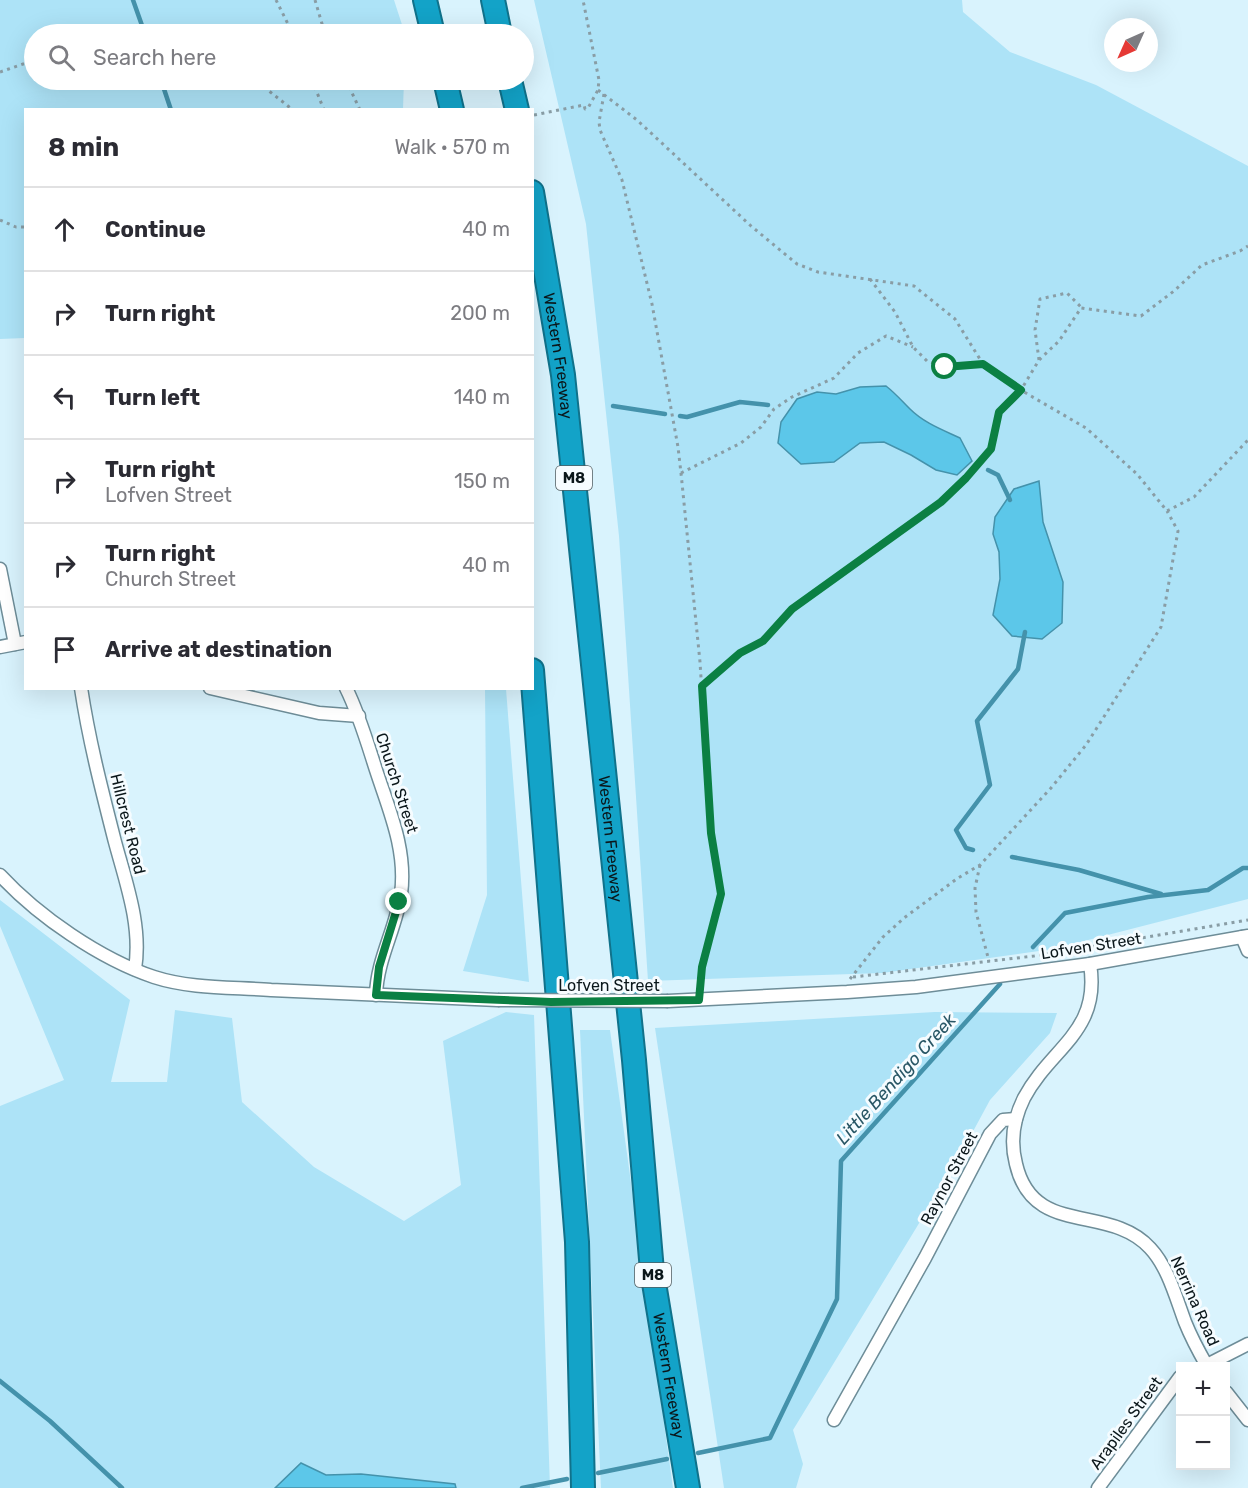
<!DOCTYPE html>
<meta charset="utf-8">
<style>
:root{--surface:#fff;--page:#f7f7f7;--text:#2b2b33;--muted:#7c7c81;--line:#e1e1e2}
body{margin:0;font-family:Rubik,sans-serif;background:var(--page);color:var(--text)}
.controls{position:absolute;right:18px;bottom:18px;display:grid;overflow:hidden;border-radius:0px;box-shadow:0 6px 24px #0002}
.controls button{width:54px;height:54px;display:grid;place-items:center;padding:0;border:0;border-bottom:2px solid var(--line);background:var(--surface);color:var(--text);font:30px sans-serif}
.compass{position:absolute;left:1104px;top:18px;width:54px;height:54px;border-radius:50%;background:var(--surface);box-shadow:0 6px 24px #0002;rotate:225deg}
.stop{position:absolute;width:18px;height:18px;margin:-14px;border:4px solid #0b8043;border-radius:50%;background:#fff}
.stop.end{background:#0b8043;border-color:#fff;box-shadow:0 2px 6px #0008}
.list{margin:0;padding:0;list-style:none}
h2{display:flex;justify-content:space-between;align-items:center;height:78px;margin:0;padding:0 24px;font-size:26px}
h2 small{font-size:20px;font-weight:400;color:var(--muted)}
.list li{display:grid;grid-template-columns:39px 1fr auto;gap:18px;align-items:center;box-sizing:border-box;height:84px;padding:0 24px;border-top:2px solid var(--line)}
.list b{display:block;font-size:22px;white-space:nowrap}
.list p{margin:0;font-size:20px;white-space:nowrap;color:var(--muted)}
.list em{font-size:20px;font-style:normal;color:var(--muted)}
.icon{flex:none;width:33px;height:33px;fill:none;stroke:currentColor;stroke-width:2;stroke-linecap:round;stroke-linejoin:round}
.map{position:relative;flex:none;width:1248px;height:1488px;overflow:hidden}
.search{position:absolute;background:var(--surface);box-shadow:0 6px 24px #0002;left:24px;top:24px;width:510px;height:66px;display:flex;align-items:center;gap:15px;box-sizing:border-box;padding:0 21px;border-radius:33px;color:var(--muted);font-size:22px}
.panel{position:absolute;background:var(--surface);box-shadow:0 6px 24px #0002;left:24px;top:108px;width:510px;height:582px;border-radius:0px}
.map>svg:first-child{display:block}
.green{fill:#ade3f7}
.water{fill:#5cc7e9;stroke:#4492ab;stroke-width:1.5}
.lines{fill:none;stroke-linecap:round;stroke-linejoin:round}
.stream{stroke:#4492ab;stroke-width:4.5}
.street-casing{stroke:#6e8d98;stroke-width:15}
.highway-casing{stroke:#10728b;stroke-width:26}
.path{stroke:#899da5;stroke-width:3;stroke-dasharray:3 4.5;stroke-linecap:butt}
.street{stroke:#fff;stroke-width:12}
.highway{stroke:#13a3c8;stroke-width:22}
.street-bridge-casing{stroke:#6e8d98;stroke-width:15;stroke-linecap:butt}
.street-bridge{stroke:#fff;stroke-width:12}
.route{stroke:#0b8043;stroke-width:8}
.labels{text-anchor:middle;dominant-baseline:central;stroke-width:6;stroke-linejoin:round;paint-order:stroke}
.shield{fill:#f6fcff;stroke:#525c5f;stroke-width:1.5}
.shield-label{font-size:15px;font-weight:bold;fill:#0b171b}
.street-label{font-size:16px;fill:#0b171b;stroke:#f6fcff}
.water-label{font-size:18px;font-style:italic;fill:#295766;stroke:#f6fcff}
</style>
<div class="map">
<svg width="1248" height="1488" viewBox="0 0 1248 1488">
<rect width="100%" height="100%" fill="#d9f3fd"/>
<g class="green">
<path d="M0,0H394L405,34H34V80H404L403,109L26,110L25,338L0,339Z"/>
<path d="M534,0H962L963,12L1010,52L1096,85L1248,166V899L1053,949L882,973L648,981L619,536L586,224Z"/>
<path d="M485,689H506L529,982L463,971L487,895Z"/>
<path d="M0,900L130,1000L111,1082H167L175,1010L232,1018L242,1102L314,1167L404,1221L461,1185L443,1041L506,1012L534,1015L550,1488H0V1106L64,1080L0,926Z"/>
<path d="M935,1012L1057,1013L1050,1033L990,1100L957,1161L793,1430L803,1464L796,1488H724L655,1028Z"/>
<path d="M580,1030H610L673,1488H601Z"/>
</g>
<g class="water">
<path d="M886,386C895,393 902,401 910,409C924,423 943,430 960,438L972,461L957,475L936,470L911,455L884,442L860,443L834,462L801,464L778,443L781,422L797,399L817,392L836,394L860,387Z"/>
<path d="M1039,481L1043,522L1063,582L1062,623L1042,639L1012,636L993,615L1000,579L999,552L993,534L995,517L1014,489Z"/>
<path d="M301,1463L326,1475L361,1474L455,1484L456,1488H275Z"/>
</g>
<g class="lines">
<g class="stream">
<path d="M133,0L145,34"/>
<path d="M161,80L171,110"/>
<path d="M613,406L665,414"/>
<path d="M680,416L687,417L740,402L768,405"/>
<path d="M988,470L998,475L1010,500"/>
<path d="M973,850L966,848L956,830L990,785L977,721L1018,669L1025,632"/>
<path d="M1012,857L1079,870L1161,894"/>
<path d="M1033,947L1065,913L1148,897L1208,890L1243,868H1248"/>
<path d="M0,1381L50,1421L122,1488"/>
<path d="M698,1453L770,1438L837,1299L841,1161L1000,984"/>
<path d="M598,1473L667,1459"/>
<path d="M522,1488L567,1479"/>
</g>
<g class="street-casing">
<g id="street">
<path d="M0,569L15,644"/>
<path d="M0,647L26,642"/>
<path d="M81,688C89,741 102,791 115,842C126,883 142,926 135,969"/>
<path d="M210,688L319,713L359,716"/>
<path d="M346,688C359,714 367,742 376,770C389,810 407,850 401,894C396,929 377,959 376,995"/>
<path d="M0,875C38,916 100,959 154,977C191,989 233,987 271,990C347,994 423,997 498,1000"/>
<path d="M1242,937L1248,951"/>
<path d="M1090,964C1101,1032 1051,1047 1024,1098C1014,1118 1010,1141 1016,1164C1033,1238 1109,1203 1150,1248C1168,1267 1176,1298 1185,1322C1191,1337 1199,1352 1207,1366"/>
<path d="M668,1001L847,992L916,987L1090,964L1248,936"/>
<path d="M1207,1365L1248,1344"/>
<path d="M1226,1392L1248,1420"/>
<path d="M834,1420L925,1258L990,1134L1003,1120L1016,1119"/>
<path d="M1098,1488L1180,1377"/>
</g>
</g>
<g class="highway-casing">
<g id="highway">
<path d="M425,0L433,34"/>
<path d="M493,0L500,34"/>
<path d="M445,80L452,110"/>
<path d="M510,80L517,110"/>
<path id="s1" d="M532,192L563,375L634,1060L652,1271L688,1488"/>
<path d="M532,670L577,1242L583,1488"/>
</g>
</g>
<g class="path">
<path d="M276,0L293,34"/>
<path d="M315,0L325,34"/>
<path d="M211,34L218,30L221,34"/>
<path d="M0,72L23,64H34"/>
<path d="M260,80L269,91L293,110"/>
<path d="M312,80L324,110"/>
<path d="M346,80L360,110"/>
<path d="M598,90L637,120L751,226L797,264L818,272L914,286L955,319L983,364L1012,385L1086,428L1137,474L1167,511L1194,497L1248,440"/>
<path d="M604,94L599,122L600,130L622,180L652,304L678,447L681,473L700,662L711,833L721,894L702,967L699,986"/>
<path d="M534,115L584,105L585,109L588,108L598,90L599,80L583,0"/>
<path d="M0,220L16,227H26"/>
<path d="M870,279L895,312L913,347L927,361L945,367L983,364"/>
<path d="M1039,360L1035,330L1040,299L1067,293L1081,307"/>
<path d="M681,473L741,443L761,427L774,409L792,397L834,378L858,353L886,336L913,347"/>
<path d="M702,686L740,653L763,641L792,609L941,502L966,478L991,449L999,412L1021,390L1039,360L1059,341L1081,308L1141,316L1174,291L1202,265L1240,251L1248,246"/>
<path d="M980,865L975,888L976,912L989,961"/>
<path d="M853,977L1034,956L1248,920"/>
<path d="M850,979L883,937L904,918L958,878L980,865L1051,788L1086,745L1161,627L1178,531L1167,511"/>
</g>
<use href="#street" class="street"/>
<use href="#highway" class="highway"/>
<g class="street-bridge-casing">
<path id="street-bridge" d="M498,1000L668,1001"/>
</g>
<use href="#street-bridge" class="street-bridge"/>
</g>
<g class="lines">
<path class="route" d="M399,902L379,967L376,995L551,1002L699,1000L702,967L721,894L711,833L702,686L740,653L763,641L792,609L941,502L966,478L991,449L999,412L1021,390L983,364L945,367"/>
</g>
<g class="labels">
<g class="shield">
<rect x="556" y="466" width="36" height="24" rx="4.5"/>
<rect x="635" y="1263" width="36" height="24" rx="4.5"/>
</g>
<g class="shield-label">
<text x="574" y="478">M8</text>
<text x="653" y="1275">M8</text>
</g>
<g class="street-label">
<text stroke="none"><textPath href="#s1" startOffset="166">Western Freeway</textPath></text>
<text transform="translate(397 783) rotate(72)">Church Street</text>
<text transform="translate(128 824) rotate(76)">Hillcrest Road</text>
<text stroke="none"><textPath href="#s1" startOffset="652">Western Freeway</textPath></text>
<text transform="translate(1091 946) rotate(-9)">Lofven Street</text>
<text x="609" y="985">Lofven Street</text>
<text transform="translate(949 1178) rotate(-62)">Raynor Street</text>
<text transform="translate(1195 1301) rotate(66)">Nerrina Road</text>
<text stroke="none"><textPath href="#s1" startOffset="1192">Western Freeway</textPath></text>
<text transform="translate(1126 1423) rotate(-54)">Arapiles Street</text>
</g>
<g class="water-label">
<text transform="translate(896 1079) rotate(-48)">Little Bendigo Creek</text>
</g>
</g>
</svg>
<div class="controls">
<button>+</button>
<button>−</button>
</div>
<svg class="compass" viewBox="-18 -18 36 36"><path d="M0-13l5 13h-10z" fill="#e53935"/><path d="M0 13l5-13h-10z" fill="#7c7c81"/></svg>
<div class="stop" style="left:945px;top:367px"></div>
<div class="stop end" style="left:399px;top:902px"></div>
<div class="search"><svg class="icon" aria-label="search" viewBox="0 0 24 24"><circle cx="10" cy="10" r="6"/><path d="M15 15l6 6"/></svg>Search here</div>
<section class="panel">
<h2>8 min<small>Walk · 570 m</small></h2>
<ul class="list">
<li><svg class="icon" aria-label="ahead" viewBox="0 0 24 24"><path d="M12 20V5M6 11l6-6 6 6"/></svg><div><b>Continue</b></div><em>40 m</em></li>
<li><svg class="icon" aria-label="right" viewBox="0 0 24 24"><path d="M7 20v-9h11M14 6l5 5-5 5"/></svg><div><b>Turn right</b></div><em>200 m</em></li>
<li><svg class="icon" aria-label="left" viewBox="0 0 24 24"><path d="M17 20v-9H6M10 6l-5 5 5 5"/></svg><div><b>Turn left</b></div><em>140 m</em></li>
<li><svg class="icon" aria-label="right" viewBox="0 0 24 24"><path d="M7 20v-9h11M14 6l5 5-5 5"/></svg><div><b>Turn right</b><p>Lofven Street</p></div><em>150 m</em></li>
<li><svg class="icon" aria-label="right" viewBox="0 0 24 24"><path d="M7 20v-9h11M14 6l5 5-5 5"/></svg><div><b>Turn right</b><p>Church Street</p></div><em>40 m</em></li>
<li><svg class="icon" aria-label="arrive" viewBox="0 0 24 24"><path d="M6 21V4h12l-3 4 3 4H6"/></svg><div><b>Arrive at destination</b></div></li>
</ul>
</section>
</div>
